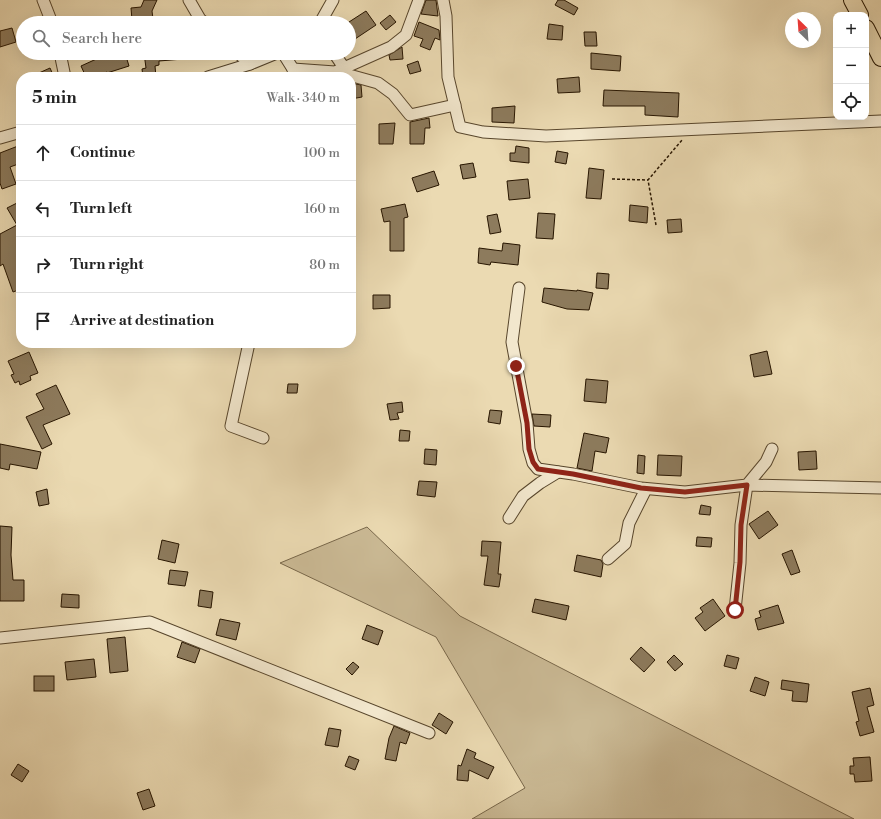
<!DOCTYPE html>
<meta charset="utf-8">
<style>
:root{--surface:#fff;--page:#f2f2f2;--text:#222;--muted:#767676;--line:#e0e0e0}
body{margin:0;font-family:"Libre Bodoni",serif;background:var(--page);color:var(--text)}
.controls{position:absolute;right:12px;top:12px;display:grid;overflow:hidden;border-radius:8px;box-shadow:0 4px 16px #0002}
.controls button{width:36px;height:36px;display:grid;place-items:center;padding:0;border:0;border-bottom:1px solid var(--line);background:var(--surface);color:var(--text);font:20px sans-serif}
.compass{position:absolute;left:785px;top:12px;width:36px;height:36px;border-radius:50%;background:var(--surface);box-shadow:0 4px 16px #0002;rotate:335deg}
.stop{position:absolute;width:12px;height:12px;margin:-9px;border:3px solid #8f2418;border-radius:50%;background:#fff}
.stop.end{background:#8f2418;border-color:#fff;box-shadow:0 1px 4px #0008}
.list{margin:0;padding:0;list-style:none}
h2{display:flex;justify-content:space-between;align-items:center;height:52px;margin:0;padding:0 16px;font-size:17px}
h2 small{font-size:13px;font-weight:400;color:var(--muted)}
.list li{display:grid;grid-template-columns:26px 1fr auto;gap:12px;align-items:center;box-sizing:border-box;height:56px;padding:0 16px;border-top:1px solid var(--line)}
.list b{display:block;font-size:15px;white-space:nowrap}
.list em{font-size:13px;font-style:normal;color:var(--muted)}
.icon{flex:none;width:22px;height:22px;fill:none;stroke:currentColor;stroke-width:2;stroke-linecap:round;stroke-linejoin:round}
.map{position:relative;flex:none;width:881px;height:819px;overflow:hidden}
.search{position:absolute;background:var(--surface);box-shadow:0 4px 16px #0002;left:16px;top:16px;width:340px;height:44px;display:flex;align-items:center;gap:10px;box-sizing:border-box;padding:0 14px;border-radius:22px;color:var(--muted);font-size:15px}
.panel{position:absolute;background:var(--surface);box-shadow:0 4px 16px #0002;left:16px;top:72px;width:340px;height:276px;border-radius:16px}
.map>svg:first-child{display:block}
.green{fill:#cab994;stroke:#78674a}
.building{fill:#8d7b5d;stroke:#271500}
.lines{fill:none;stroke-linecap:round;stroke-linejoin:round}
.minor-casing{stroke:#58462c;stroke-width:13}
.highway-casing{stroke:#271500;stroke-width:18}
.path{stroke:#271500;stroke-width:1.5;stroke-dasharray:3 2;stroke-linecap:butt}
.minor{stroke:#f2e7cd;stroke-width:11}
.highway{stroke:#ebdab2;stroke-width:16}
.route{stroke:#8f2418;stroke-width:5}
</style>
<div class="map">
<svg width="881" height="819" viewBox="0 0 881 819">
<rect width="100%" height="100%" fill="#ebdab2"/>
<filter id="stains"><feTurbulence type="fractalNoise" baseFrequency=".005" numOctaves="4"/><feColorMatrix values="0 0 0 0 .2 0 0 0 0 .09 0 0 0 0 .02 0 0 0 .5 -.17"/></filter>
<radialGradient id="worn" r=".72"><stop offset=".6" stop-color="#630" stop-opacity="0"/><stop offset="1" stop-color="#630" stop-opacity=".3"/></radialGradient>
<path class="green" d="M367,527L460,616L854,819H472L525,788L436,637L280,563Z"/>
<g class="building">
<path d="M144,0H157L152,11L153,19L132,20L131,8L141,7Z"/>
<path d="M426,0H436L438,16L421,14Z"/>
<path d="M558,0H564L578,8L574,15L555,5Z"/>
<path d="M366,11L376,25L349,43V22Z"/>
<path d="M390,15L396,22L386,30L380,23Z"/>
<path d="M419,22L439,30L440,40L435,38L430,50L420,46L423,39L414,36Z"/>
<path d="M549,24L563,26L562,40L547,39Z"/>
<path d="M12,28L16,42L0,47V31Z"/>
<path d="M584,32H596L597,46H585Z"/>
<path d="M402,47L403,59L390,60L389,55Z"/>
<path d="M113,53H125L129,66L107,73V72L94,77H86L81,66L103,56Z"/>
<path d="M144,53H195V58L159,61V65L155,66L156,77H143L142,69L146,68Z"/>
<path d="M591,53L621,56L620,71L591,69Z"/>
<path d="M418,61L421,71L410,74L407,65Z"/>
<path d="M50,68L54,77H30Z"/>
<path d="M579,77L580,92L558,93L557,79Z"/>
<path d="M351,83L361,85L362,97L351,99Z"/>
<path d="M604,90L679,93L678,117L645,115V106H603Z"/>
<path d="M515,106L514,123L492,122V108Z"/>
<path d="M429,118L430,128H425L424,144H410V122Z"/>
<path d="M395,123L393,144H379V124Z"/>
<path d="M18,146L21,153V163L10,167L16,184L2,189L0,183V153Z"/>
<path d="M516,146L529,148V163L510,161V153H515Z"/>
<path d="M557,151L568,153L566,164L555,162Z"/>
<path d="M473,163L476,177L463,179L460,165Z"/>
<path d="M589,168L604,170L601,199L586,198Z"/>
<path d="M434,171L439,185L417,192L412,178Z"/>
<path d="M528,179L530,198L509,200L507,181Z"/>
<path d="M21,201V289L13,292L3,264L0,266V234L17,225L7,208Z"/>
<path d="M405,204L408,217L404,218V251H390V221L384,222L381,209Z"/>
<path d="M630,205L648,207L647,223L629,221Z"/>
<path d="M538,213L555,214L553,239L536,238Z"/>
<path d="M497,214L501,232L490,234L487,216Z"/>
<path d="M681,219L682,232L668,233L667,220Z"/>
<path d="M503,243L520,245L518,265L491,262L490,265L478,263L479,248L502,251Z"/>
<path d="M597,273L609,274L608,289L596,288Z"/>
<path d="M544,288L577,291V290L593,293L589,310L567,309L542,302Z"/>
<path d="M373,295H390V308L373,309Z"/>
<path d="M767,351L772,374L754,377L750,355Z"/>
<path d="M29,352L38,373L30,376L31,380L20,385L19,381L15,383L11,375L14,374L8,361Z"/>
<path d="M586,379L608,381L606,403L584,401Z"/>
<path d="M288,384H298L297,393H287Z"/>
<path d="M56,385L70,414L43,425L52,444L42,449L26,417L44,409L36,394Z"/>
<path d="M402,402L403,412L397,413L399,419L390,420L387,404Z"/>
<path d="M490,410L502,411L500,424L488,422Z"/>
<path d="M532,414L551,415L550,427L534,426Z"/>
<path d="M400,430L410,431L409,441H399Z"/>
<path d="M584,433L609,438L606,453L595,451L592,471L577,468Z"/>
<path d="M0,444L41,452L37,469L10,464L9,470L0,468Z"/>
<path d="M425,449L437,450L436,465L424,464Z"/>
<path d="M816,451L817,469L799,470L798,452Z"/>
<path d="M638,455L645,456L644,474L637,473Z"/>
<path d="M658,455L682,456L681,476L657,475Z"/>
<path d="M419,481L437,482L435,497L417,495Z"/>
<path d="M47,489L49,504L39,506L36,492Z"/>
<path d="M701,505L711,507L710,515L699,514Z"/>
<path d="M768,511L778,525L759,539L749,524Z"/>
<path d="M0,526L12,527L11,555L13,580H24V601H0Z"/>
<path d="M697,537L712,538L711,547L696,546Z"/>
<path d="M162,540L179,544L175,563L158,559Z"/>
<path d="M482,541L501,542L498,574H501L499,587L484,585L488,556H481Z"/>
<path d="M792,550L800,572L791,575L782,554Z"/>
<path d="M577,555L601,560L603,564L601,577L574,571Z"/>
<path d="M170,570L188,572L185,586L168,584Z"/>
<path d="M200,590L213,592L211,608L198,606Z"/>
<path d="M62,594L79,595V608L61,607Z"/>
<path d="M535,599L569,606L566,620L532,612Z"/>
<path d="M713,599L725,616L705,631L695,618L703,612L700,608Z"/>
<path d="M778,605L784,623L758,630L755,619L761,617L759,611Z"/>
<path d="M220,619L240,623L236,640L216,635Z"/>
<path d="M367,625L383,631L378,645L362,639Z"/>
<path d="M125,637L128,671L110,673L107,639Z"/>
<path d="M182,642L200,649L195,663L177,657Z"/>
<path d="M641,647L655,660L644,672L630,659Z"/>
<path d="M674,655L683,664L675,671L667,662Z"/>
<path d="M727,655L739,658L736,669L724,666Z"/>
<path d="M94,659L96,677L67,680L65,662Z"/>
<path d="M353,662L359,667L352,675L346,669Z"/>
<rect x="34" y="676" width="20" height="15"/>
<path d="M755,677L769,682L765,696L750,691Z"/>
<path d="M782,680L809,684L807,702L792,701L793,691L781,689Z"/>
<path d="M870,688L874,705L867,707L874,732L860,736L856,722L859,721L852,692Z"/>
<path d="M439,713L453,722L446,734L432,725Z"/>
<path d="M394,726L410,733L406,744L400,742L396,761L385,759L389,738Z"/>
<path d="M329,728L341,730L338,747L325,745Z"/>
<path d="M467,749L476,753L474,758L494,767L488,779L469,770L468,781L457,780L458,765L461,766Z"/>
<path d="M349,756L359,760L355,770L345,766Z"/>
<path d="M870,757L872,781L855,782L854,774H850V766H854L853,758Z"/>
<path d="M18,764L29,771L22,782L11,775Z"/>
<path d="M149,789L155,806L143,810L137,793Z"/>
</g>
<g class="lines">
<g class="minor-casing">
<g id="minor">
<path d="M43,0L52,23"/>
<path d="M189,0L200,19L205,23"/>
<path d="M443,0L446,16L448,77L460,127L483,132L546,136L881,121"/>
<path d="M320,23L333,0"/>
<path d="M60,53L65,77"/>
<path d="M238,53L250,64"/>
<path d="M283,53L293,69L294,77"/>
<path d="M334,53L349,75L378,83L393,94L410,115L455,105"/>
<path d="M293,69L335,72L391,47L406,35L419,0"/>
<path d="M208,77L250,64L277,53"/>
<path d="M0,138L21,132"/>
<path d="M519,288L512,342L527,423L529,449L533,463L538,469L573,474L641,488L685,492L747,485L766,462L772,449"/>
<path d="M249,343L231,426L263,438"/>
<path d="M509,518L523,496L540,483L558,472"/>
<path d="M608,559L625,544L629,523L646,489"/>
<path d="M735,610L740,563L741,525L747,485L881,488"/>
<path d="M0,638L150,622L429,733"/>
</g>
</g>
<g class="highway-casing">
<g id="highway">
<path d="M852,0L860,15"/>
<path d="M866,28L881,58"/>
</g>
</g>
<g class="path">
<path d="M612,179L648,180"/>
<path d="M656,225L648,180L682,140"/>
</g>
<use href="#minor" class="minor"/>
<use href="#highway" class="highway"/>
</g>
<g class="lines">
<path class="route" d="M516,366L527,423L529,449L533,462L538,469L573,474L641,488L685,492L747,485L741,525L740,562L735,610"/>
</g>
<rect width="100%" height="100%" filter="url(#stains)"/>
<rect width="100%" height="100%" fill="url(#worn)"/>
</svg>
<div class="controls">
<button>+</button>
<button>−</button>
<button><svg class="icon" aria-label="locate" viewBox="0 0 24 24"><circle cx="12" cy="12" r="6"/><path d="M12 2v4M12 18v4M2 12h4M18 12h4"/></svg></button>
</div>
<svg class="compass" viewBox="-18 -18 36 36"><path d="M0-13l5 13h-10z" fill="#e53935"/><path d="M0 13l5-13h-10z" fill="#767676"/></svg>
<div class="stop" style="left:735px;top:610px"></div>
<div class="stop end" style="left:516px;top:366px"></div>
<div class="search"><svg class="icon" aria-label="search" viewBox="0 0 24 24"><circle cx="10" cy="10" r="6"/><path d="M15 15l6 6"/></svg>Search here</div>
<section class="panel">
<h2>5 min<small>Walk · 340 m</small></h2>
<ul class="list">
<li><svg class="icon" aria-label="ahead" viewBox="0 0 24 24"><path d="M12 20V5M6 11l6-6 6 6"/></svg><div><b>Continue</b></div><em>100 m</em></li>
<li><svg class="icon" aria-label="left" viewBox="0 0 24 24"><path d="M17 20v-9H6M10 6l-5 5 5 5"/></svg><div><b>Turn left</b></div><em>160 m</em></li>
<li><svg class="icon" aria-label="right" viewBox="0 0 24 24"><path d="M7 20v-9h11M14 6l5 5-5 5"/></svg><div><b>Turn right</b></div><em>80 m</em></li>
<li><svg class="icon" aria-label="arrive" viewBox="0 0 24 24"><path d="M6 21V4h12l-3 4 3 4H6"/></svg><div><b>Arrive at destination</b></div></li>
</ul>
</section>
</div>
